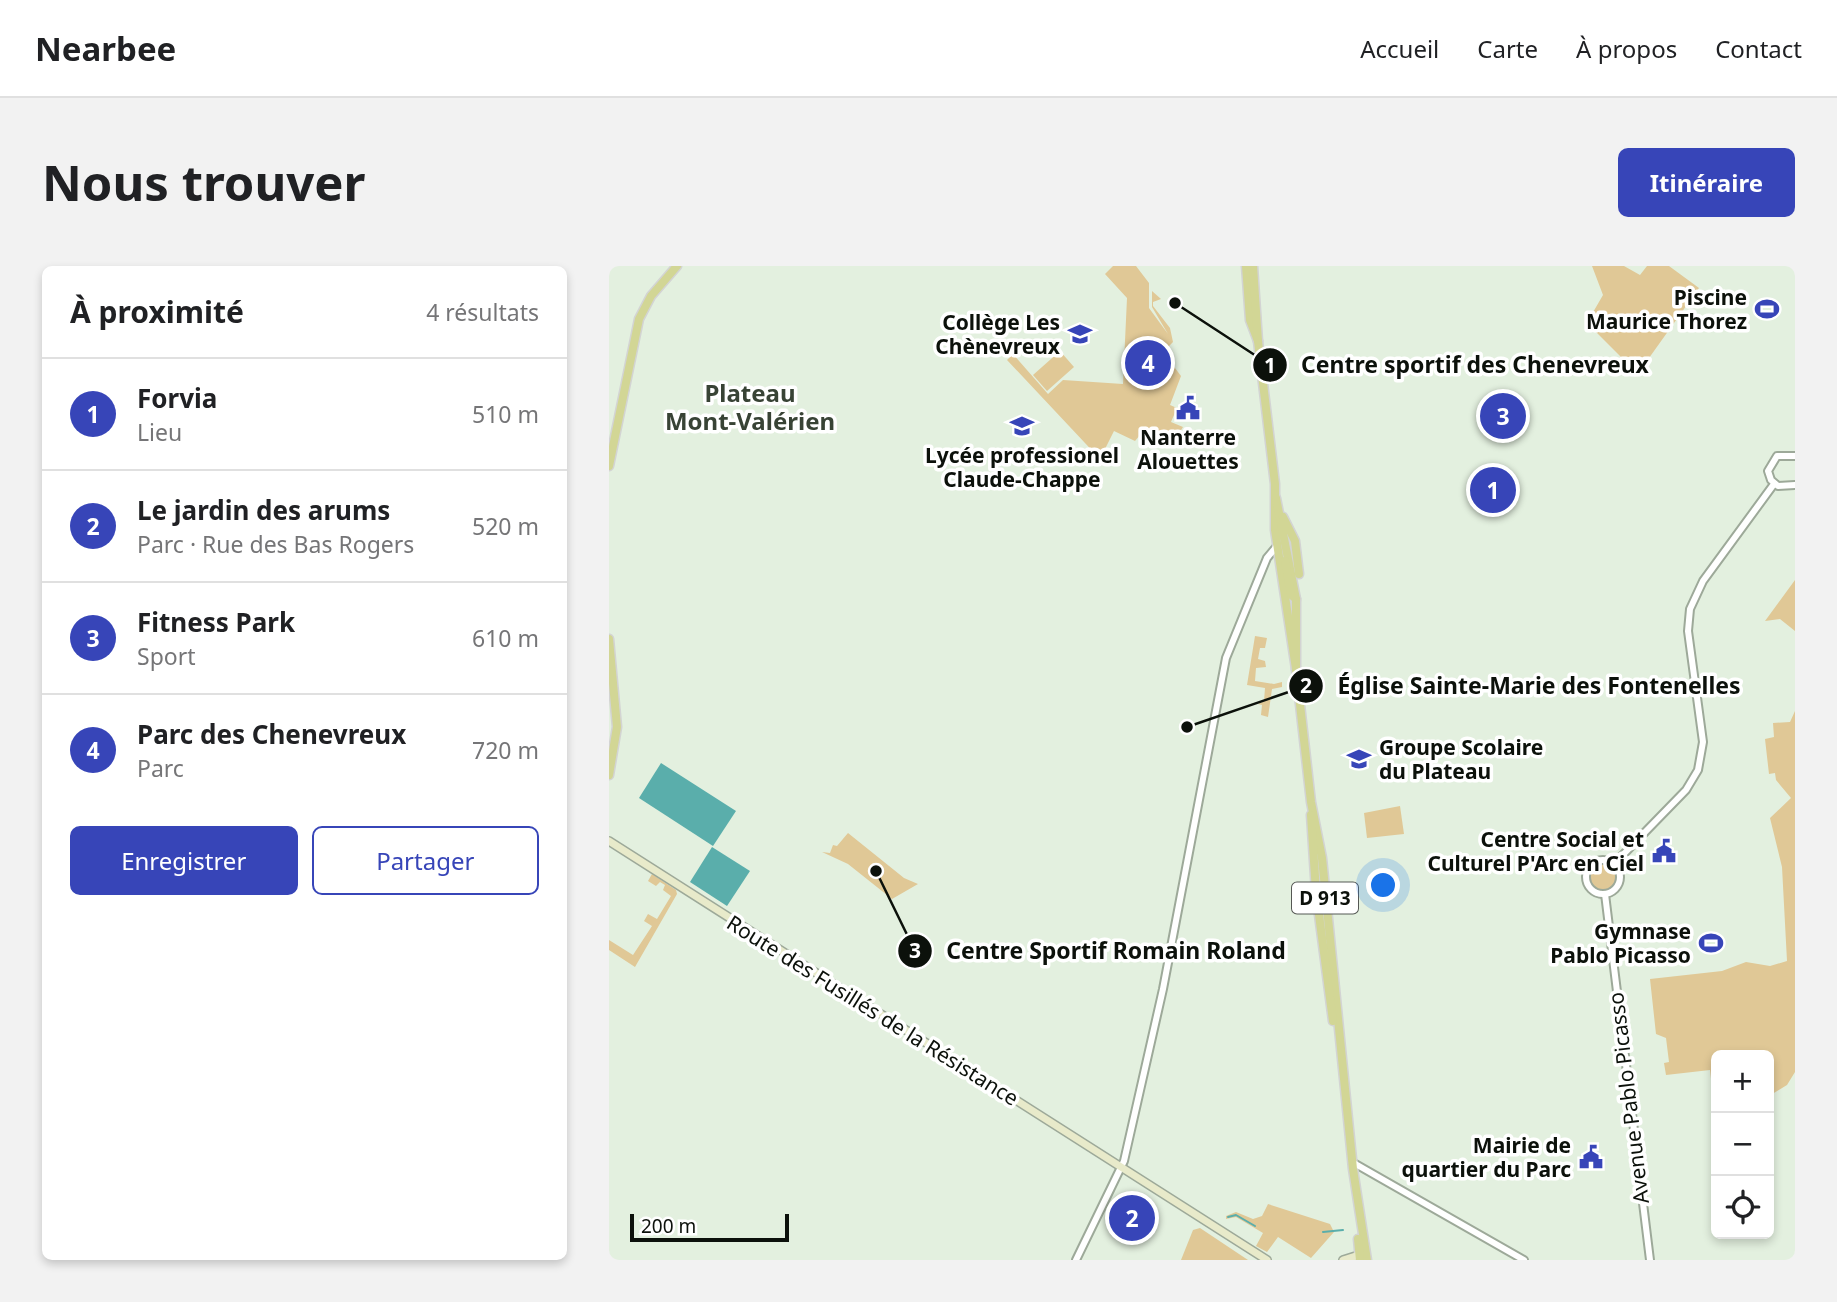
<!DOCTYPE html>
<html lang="fr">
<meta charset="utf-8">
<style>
:root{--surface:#fff;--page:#f2f2f2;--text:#202124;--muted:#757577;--line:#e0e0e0;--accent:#3745b8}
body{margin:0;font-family:"Noto Sans",sans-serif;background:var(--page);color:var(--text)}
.controls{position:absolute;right:21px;bottom:21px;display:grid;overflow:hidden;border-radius:10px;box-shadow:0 4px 10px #0003}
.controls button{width:63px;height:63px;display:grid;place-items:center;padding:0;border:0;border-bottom:2px solid var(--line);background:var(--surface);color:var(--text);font:35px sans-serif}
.scale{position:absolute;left:21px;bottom:18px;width:159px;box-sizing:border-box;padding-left:7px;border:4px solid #0c110b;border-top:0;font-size:19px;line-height:24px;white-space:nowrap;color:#0c110b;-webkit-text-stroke:5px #fff;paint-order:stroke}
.you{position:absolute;left:775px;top:620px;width:24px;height:24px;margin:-18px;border:5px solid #fff;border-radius:50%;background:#1a73e8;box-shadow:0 0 0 10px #1a73e833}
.badge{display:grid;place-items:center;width:46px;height:46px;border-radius:50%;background:var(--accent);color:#fff;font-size:23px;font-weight:700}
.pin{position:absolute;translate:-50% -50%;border:4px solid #fff;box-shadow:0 2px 7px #0006}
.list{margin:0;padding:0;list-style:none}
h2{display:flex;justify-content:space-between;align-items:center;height:91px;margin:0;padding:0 28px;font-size:30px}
h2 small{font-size:23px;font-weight:400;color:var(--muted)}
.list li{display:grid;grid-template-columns:46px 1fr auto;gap:21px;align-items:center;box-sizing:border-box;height:112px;padding:0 28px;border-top:2px solid var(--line)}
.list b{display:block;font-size:26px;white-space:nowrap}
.list p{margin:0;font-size:23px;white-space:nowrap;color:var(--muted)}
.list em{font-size:23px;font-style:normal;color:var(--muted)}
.actions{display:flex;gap:14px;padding:21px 28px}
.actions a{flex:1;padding:16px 0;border:2px solid var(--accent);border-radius:10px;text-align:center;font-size:24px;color:var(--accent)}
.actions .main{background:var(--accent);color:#fff}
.icon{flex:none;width:38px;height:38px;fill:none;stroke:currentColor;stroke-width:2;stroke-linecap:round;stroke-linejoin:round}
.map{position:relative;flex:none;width:1186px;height:994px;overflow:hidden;border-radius:10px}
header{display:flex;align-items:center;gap:42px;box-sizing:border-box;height:98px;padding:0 35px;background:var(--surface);border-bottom:2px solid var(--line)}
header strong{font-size:33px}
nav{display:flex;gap:38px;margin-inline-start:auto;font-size:24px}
.intro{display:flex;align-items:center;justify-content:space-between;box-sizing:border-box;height:168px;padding:0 42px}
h1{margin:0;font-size:49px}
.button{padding:18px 32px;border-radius:10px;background:var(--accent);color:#fff;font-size:24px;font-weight:700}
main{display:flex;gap:42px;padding:0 42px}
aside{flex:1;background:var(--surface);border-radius:10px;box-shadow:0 4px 10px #0003}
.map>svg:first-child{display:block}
.green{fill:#e0c896}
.water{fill:#5aaeab}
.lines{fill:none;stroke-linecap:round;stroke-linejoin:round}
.stream{stroke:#5aaeab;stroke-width:2}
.tertiary-casing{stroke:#9da999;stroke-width:10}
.secondary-casing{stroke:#9da999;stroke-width:10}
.primary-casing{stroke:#d3d4d3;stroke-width:11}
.tertiary{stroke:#fff;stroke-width:6}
.secondary{stroke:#e8eaca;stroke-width:7}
.primary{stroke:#d2d695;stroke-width:8}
.labels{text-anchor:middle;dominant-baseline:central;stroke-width:7;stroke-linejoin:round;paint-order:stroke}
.shield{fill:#fff;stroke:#555854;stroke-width:2}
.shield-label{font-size:19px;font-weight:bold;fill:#0c110b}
.poi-label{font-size:21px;font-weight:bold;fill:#0c110b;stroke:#fff;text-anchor:end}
.street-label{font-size:21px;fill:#0c110b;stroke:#fff}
.quarter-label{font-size:24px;font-weight:bold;fill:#384335;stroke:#fff}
.leader{fill:none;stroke:#0c110b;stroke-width:2.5}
.callout-dot{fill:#0c110b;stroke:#fff;stroke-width:2.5}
.mark-label{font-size:21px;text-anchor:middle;font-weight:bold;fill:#fff}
.callout-label{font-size:23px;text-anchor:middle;font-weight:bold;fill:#0c110b;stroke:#fff;stroke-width:7;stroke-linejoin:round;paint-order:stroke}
</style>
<header>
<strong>Nearbee</strong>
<nav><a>Accueil</a><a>Carte</a><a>À propos</a><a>Contact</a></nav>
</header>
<div class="intro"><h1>Nous trouver</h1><a class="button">Itinéraire</a></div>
<main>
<aside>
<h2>À proximité<small>4 résultats</small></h2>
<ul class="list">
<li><span class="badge">1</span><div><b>Forvia</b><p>Lieu</p></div><em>510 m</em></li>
<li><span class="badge">2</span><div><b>Le jardin des arums</b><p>Parc · Rue des Bas Rogers</p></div><em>520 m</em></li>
<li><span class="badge">3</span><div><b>Fitness Park</b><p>Sport</p></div><em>610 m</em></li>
<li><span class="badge">4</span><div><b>Parc des Chenevreux</b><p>Parc</p></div><em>720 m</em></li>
</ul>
<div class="actions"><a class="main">Enregistrer</a><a>Partager</a></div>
</aside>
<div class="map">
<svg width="1186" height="994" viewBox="0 0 1186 994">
<rect width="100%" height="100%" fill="#e3f0df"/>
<g class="green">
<path d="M504,0H527L540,17V42L559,68L543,41V25L552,33L544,36V40L561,62L564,76L554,86L572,110L561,139L568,142L562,156L574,161L563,179L531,169L526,175L505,165L491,193L398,94L404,88L439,128L454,114L514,118L518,32L496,8Z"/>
<path d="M983,0H1015L1031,9L1038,0H1060L1090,22L1040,92L1042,95L1031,110L987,66L983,48L994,29Z"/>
<path d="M451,85L465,101L438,125L424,109Z"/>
<path d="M1186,314V365L1171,353L1156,355Z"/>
<path d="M646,370L658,372L656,382H651L649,393L656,395L657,401L647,402L646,415L665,418L673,416V421L663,423L659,451L652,449L653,439L649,438L655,435L656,422L638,419Z"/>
<path d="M1186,445V806L1178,819L1160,830V789H1107V830H1104L1101,804L1057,809L1055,797L1060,796L1057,772L1047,768L1041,713L1113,705L1137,696L1161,700L1178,695L1173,601L1161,552L1182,532L1167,514L1166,507L1160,508L1156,473L1165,471L1164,457L1181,456Z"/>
<path d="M791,540L795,568L758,572L755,547Z"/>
<path d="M239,567L295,612L309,618L283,633L239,598L213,586L221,587L224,579L228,580Z"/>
<circle cx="995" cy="611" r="14"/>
<path d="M43,608L67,624L68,628L26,701L0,684V674L24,689L43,660L35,655L39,648L48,653L62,630L54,624L56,619L51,616L47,620L39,615Z"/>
<path d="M659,938L721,958L725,966L702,992L669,971L658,986L647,980L654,967L627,951L617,953V950L627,946L644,953L653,950Z"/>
<path d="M591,962L639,994H572L584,964Z"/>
</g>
<g class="water">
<path d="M52,497L127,545L104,580L30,532Z"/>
<path d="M103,581L141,605L118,640L81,616Z"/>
</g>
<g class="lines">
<g class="stream">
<path d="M619,951L627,949L646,960"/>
<path d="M714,966L734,964"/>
</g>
<g class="tertiary-casing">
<g id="tertiary">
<path d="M1186,190H1168L1159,205L1162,214L1169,220L1186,219"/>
<circle cx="994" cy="611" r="17"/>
<path d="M1005,598L1077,524L1089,504L1094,476L1079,365L1081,343L1094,315L1165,218"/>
<path d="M996,628L1041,994"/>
<path d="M743,896L915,994"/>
<path d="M467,994L515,895L554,723L617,392L658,292L668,280"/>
</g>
</g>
<g class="secondary-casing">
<g id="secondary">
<path d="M0,575L658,994"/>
<path d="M734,994L753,988"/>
</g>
</g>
<g class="primary-casing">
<g id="primary">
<path d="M637,0L641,54L649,75"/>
<path d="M644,0L649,75L666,218V264L687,403"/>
<path d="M0,200L30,53L42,30L68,0"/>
<path d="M667,232L687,333V403L702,536L713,592L744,903L758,994"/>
<path d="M674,251L686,275L690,308"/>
<path d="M676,295L682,329L687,333"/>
<path d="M0,373L8,461L0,509"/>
<path d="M702,549L707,626L724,755"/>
<path d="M749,973L751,994"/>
</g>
</g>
<use href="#tertiary" class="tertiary"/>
<use href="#secondary" class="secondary"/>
<use href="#primary" class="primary"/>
</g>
<defs>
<g id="stadium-bare" transform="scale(1.89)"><path d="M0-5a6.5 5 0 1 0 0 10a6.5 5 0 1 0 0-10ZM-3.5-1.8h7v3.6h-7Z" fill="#3745b8" stroke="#fff" stroke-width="2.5" paint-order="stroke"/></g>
<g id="school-bare" transform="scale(1.89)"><path d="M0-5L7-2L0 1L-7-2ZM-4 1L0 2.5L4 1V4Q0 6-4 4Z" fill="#3745b8" stroke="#fff" stroke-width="2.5" paint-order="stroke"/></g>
<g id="civic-bare" transform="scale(1.89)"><path d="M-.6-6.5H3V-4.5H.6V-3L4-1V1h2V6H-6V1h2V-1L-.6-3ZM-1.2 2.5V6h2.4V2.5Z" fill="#3745b8" stroke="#fff" stroke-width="2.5" paint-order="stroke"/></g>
</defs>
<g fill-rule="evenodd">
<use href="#stadium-bare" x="1158" y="43"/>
<use href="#school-bare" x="471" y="68"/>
<use href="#civic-bare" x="579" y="142"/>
<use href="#school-bare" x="413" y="160"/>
<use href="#school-bare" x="750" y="493"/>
<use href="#civic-bare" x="1055" y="585"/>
<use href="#stadium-bare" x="1102" y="677"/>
<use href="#civic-bare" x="982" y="891"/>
</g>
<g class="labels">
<rect class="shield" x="683" y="616.5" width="66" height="31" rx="5"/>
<g class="shield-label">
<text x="716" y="632">D 913</text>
</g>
<g class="poi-label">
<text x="1138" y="31">Piscine<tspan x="1138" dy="24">Maurice Thorez</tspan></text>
<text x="451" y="56">Collège Les<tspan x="451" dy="24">Chènevreux</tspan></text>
<text x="579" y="171" text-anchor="middle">Nanterre<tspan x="579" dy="24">Alouettes</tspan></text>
<text x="413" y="189" text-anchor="middle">Lycée professionel<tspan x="413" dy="24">Claude-Chappe</tspan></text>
<text x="770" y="481" text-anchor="start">Groupe Scolaire<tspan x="770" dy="24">du Plateau</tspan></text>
<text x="1035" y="573">Centre Social et<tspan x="1035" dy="24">Culturel P'Arc en Ciel</tspan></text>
<text x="1082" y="665">Gymnase<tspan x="1082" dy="24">Pablo Picasso</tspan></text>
<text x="962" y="879">Mairie de<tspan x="962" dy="24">quartier du Parc</tspan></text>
</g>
<g class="street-label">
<text transform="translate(264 744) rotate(32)">Route des Fusillés de la Résistance</text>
<text transform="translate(1019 832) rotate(-97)">Avenue Pablo Picasso</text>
</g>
<g class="quarter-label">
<text x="141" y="126">Plateau<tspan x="141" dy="28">Mont-Valérien</tspan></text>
</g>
</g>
<path class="leader" d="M566 37L661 99M578 461L697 420M267 605L306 685"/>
<g class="callout-dot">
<circle cx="566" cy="37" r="7"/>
<circle cx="578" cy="461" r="7"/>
<circle cx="267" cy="605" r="7"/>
<circle cx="661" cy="99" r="18"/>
<circle cx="697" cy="420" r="18"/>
<circle cx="306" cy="685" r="18"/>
</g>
<g class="mark-label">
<text x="661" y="107">1</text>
<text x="697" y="427">2</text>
<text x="306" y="692">3</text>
</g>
<g class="callout-label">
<text x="866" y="107">Centre sportif des Chenevreux</text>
<text x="930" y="428">Église Sainte-Marie des Fontenelles</text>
<text x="507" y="693">Centre Sportif Romain Roland</text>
</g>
</svg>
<div class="controls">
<button>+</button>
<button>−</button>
<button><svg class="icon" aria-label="locate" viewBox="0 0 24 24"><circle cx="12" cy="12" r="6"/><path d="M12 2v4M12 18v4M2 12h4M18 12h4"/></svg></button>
</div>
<div class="scale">200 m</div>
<div class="you"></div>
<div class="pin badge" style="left:884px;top:224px">1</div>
<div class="pin badge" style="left:523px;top:952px">2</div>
<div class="pin badge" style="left:894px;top:150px">3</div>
<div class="pin badge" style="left:539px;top:97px">4</div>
</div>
</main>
